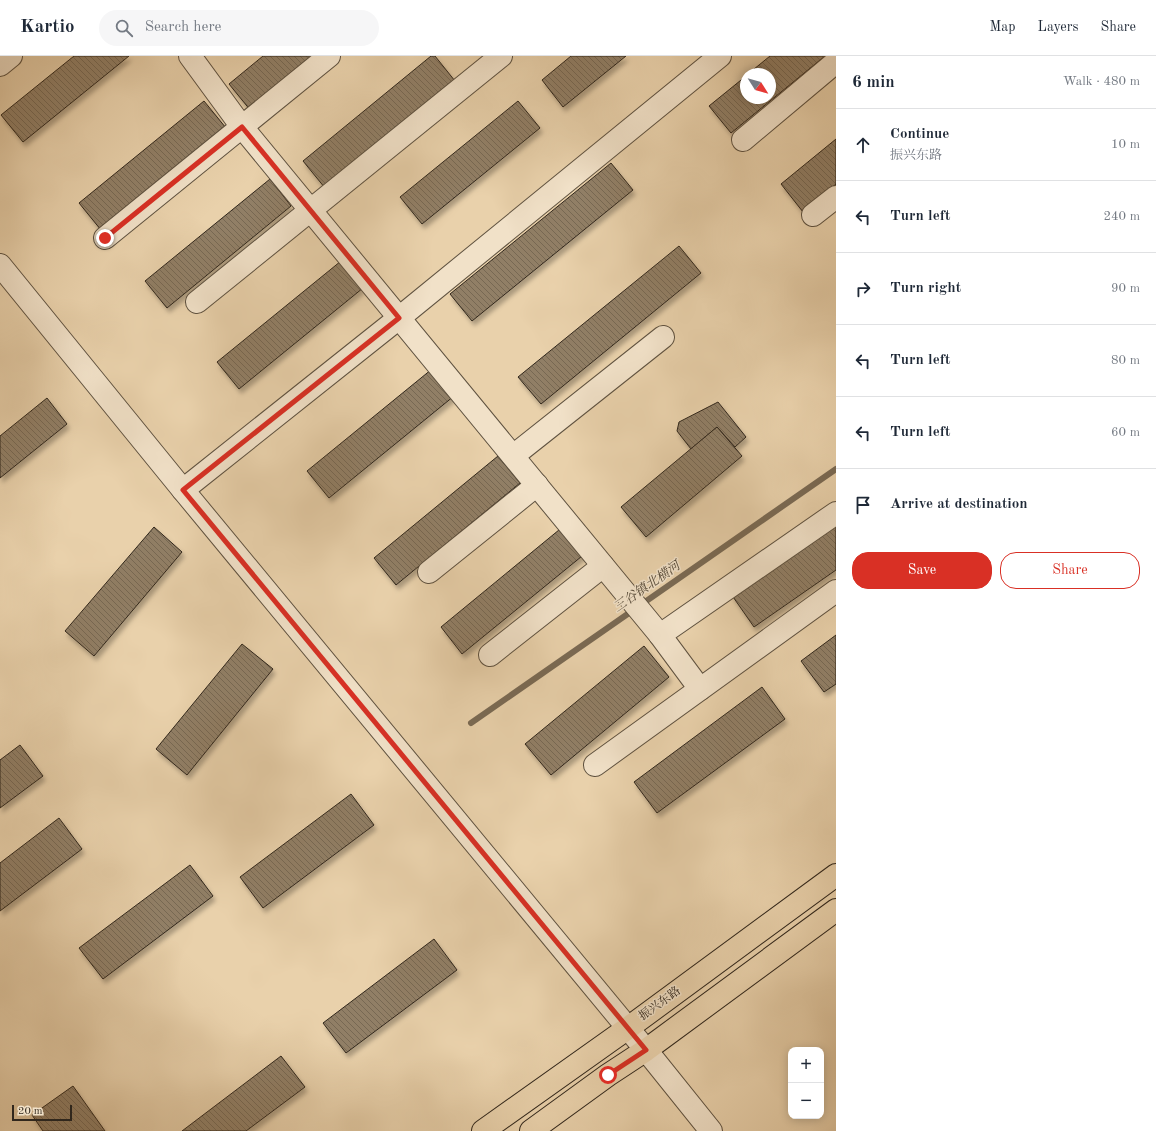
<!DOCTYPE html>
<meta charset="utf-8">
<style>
:root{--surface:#fff;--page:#f6f6f7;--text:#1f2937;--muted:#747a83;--line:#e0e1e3;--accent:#d93025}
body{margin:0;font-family:"Old Standard TT","Noto Serif SC",serif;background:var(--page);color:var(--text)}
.controls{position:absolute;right:12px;bottom:12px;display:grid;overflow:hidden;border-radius:8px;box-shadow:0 2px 10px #0003}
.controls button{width:36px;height:36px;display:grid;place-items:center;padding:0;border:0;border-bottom:1px solid var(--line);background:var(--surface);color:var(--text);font:20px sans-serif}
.compass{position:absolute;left:740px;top:12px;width:36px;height:36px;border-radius:50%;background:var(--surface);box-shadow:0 2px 10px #0003;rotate:127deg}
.scale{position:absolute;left:12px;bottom:10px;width:60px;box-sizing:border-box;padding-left:4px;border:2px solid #31271c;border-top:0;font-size:11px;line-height:14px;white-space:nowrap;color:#31271c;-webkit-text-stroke:3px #f1e1c8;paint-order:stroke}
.stop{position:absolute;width:12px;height:12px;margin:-9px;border:3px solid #d93025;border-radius:50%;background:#fff}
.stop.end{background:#d93025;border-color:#fff;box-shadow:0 1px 4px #0008}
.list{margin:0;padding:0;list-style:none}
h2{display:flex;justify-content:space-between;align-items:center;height:52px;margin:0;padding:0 16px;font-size:17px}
h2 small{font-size:13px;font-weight:400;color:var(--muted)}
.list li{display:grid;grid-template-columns:26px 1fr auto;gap:12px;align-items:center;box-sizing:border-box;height:72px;padding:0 16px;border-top:1px solid var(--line)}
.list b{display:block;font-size:15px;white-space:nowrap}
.list p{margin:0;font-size:13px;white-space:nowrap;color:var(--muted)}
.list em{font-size:13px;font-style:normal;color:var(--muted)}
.actions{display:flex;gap:8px;padding:12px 16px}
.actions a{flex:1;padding:9px 0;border:1px solid var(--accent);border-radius:16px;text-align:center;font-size:14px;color:var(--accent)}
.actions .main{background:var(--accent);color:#fff}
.icon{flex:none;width:22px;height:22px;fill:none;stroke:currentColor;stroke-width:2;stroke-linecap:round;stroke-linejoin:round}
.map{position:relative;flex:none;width:836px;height:1075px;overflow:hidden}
header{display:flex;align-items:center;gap:24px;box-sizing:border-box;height:56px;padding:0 20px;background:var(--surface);border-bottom:1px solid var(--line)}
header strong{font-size:19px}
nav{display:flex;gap:22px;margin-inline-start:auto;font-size:14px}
.search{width:280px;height:36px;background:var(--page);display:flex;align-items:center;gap:10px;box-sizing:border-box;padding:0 14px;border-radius:22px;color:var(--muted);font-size:15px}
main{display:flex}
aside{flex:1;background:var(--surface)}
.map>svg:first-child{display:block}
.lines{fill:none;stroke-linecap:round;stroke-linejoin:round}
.stream{stroke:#7a6a54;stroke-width:6}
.building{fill:url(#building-back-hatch);stroke:#31271c;filter:url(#shadow)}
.minor-casing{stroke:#5f5240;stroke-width:24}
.major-casing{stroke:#31271c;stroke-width:24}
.minor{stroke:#f1e1c8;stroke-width:22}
.major{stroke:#e9d1ab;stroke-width:22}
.route{stroke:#d93025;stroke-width:5}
.labels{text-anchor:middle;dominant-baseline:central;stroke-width:3;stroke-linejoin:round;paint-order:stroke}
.street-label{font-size:12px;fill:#31271c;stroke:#f1e1c8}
.water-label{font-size:13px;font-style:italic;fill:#554938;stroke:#f1e1c8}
</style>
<header>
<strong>Kartio</strong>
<div class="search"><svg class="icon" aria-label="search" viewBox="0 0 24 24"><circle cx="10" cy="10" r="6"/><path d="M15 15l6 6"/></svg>Search here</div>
<nav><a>Map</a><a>Layers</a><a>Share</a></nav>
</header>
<main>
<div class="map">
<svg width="836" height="1075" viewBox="0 0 836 1075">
<defs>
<pattern id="building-back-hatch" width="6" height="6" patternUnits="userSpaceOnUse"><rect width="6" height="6" fill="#917f66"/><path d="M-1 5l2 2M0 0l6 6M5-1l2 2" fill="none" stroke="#776853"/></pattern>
<filter id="shadow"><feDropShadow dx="2.5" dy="4.5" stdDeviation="2" flood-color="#0004"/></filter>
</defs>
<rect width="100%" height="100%" fill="#e9d1ab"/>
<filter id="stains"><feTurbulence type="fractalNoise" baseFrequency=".005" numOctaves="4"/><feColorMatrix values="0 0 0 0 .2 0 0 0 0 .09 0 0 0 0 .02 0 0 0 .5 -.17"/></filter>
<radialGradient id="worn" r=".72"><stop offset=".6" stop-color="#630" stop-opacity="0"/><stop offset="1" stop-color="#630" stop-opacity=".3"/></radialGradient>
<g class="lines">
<path class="stream" d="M471,667L836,413"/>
</g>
<g class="building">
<path d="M74,0H129L23,86L1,59Z"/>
<path d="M263,0H318L251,55L229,28Z"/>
<path d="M431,0H435L455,25L325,132L303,105Z"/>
<path d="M571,0H626L563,51L542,24Z"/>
<path d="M770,0H825L731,77L709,50L746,20V42H770V18H748Z"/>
<path d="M204,45L226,72L101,174L79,147Z"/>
<path d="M518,45L540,72L422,168L400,141Z"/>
<path d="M836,83V128L803,156L781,128Z"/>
<path d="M611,107L633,134L472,265L450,238Z"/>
<path d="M270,123L291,150L167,252L145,225Z"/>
<path d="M679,190L701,217L541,348L518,321Z"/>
<path d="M341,205L363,232L239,333L217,306Z"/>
<path d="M432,313L454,340L329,442L307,415Z"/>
<path d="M47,342L67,368L0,422V380Z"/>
<path d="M718,346L746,381L735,391L717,371L691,393L677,375L679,366Z"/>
<path d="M717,371L742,400L646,481L621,451Z"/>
<path d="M498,400L520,427L396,529L374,502Z"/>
<path d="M836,465V514L754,571L731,538Z"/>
<path d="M565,469L587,496L462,598L441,571Z"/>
<path d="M154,471L182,496L94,600L65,575Z"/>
<path d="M836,579V628L824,636L801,605Z"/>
<path d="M242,588L273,613L187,719L156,693Z"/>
<path d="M644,590L669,621L551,719L525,688Z"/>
<path d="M762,631L785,663L657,757L634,726Z"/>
<path d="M20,689L43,720L0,752V704Z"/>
<path d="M351,738L374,769L263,852L240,821Z"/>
<path d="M59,762L82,793L0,855V807Z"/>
<path d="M190,809L213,840L103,923L79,892Z"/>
<path d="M434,883L457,914L346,997L323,967Z"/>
<path d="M281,1000L305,1031L246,1075H182Z"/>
<path d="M73,1030L105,1075H43L32,1059Z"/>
</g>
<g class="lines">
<g class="minor-casing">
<g id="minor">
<path d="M190,0L242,71L660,579L836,457"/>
<path d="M0,9L11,0"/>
<path d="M743,84L836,6"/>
<path d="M813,159L836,141"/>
<path d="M105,182L329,0"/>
<path d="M0,209L183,434L646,994L711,1075"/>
<path d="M197,246L501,0"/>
<path d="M513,400L663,281"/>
<path d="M183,434L399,262L720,0"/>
<path d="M429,516L537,429"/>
<path d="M660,579L700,633"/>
<path d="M490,599L603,510"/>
<path d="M595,709L836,535"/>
</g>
</g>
<g class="major-casing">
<g id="major">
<path d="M483,1075L628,972L836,819"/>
<path d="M531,1075L608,1019L646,994L836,854"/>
</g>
</g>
<use href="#minor" class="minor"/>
<use href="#major" class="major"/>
</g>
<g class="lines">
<path class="route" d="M105,182L242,71L399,262L183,434L646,994L608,1019"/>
</g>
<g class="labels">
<g class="street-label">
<text transform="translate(660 948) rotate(-36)">振兴东路</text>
</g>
<g class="water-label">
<text transform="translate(647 531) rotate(-35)">三谷镇北横河</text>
</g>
</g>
<rect width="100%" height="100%" filter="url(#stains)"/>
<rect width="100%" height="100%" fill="url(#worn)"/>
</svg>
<div class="controls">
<button>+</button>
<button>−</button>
</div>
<svg class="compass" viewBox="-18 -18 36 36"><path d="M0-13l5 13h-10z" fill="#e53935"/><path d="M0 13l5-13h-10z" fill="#747a83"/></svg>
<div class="scale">20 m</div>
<div class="stop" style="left:608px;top:1019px"></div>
<div class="stop end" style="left:105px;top:182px"></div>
</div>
<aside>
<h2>6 min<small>Walk · 480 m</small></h2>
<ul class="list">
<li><svg class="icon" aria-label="ahead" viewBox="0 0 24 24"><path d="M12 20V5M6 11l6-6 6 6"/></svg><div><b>Continue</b><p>振兴东路</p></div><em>10 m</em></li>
<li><svg class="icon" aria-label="left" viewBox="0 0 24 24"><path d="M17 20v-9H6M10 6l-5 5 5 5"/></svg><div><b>Turn left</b></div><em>240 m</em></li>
<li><svg class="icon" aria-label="right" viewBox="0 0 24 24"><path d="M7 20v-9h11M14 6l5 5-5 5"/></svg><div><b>Turn right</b></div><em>90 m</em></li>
<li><svg class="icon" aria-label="left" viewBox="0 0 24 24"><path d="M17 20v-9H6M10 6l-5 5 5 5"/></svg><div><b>Turn left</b></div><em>80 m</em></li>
<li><svg class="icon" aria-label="left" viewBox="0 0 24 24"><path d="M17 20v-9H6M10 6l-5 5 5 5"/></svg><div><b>Turn left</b></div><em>60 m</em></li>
<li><svg class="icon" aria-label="arrive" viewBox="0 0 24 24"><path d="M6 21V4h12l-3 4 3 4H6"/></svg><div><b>Arrive at destination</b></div></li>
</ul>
<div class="actions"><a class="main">Save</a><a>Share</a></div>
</aside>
</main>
